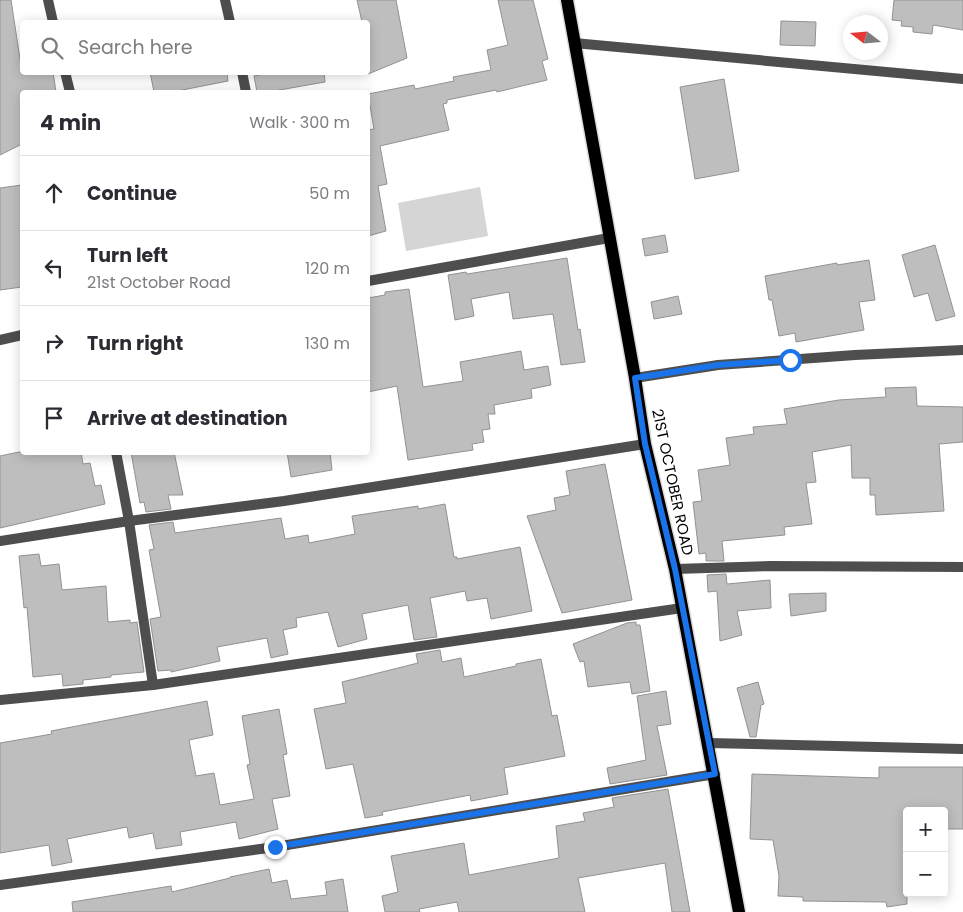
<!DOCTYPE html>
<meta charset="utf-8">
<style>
:root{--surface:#fff;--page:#f7f7f7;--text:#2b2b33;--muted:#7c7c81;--line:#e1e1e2}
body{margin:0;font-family:Poppins,sans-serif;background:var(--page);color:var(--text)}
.controls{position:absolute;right:15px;bottom:15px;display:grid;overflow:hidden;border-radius:5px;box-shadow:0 2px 12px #0003}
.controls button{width:45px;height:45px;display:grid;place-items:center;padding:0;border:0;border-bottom:1px solid var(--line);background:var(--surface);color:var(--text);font:25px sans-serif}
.compass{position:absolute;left:843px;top:15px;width:45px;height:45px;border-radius:50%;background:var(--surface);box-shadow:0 2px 12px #0003;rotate:286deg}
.stop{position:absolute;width:15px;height:15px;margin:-11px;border:4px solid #1a73e8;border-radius:50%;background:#fff}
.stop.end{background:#1a73e8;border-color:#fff;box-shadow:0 1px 5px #0008}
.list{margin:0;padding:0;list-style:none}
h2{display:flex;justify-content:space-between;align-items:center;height:65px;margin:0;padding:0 20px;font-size:21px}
h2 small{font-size:16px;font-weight:400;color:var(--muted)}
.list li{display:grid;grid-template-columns:32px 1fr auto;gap:15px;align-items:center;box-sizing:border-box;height:75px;padding:0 20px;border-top:1px solid var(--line)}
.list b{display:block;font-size:19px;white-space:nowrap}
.list p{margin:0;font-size:16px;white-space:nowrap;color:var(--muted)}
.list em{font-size:16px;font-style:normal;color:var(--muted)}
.icon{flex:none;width:28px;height:28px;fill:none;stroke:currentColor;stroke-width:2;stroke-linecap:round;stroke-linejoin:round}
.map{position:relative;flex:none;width:963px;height:912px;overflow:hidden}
.search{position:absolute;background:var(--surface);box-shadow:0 2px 12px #0003;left:20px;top:20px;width:350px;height:55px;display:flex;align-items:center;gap:12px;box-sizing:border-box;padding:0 18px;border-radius:5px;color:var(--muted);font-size:19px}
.panel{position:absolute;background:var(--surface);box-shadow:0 2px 12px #0003;left:20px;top:90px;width:350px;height:365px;border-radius:5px}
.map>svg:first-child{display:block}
.green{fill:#d5d5d5}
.building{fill:#bebebe;stroke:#929292}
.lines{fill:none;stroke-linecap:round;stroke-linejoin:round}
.primary-casing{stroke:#dbdbdb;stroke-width:15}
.minor{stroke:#4e4e4e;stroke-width:10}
.primary{stroke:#000;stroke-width:12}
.route{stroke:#1a73e8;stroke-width:6}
.labels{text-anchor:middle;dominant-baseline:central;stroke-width:4.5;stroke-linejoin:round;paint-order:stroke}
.street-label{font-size:15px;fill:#000;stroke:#fff}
</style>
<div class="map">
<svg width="963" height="912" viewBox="0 0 963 912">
<rect width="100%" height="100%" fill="#fff"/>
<path class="green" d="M480,187L488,236L406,251L398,203Z"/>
<g class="building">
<path d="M0,0H11L22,72H53L56,92H22V144L0,155Z"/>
<path d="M357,0H396L407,58L368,74V22H362Z"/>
<path d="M498,0H533L548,59L542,61L547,80L497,92L496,90L447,100V103L443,104L449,130L380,146L387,184L378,186L386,231L368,236V130L374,129L368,94L414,85L415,89L454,81L453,77L491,70L487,50L508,45Z"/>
<path d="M894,0H963V30L933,25L932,34L913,32V27L901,26L902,21L892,20Z"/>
<path d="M781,21L816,22L815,46L780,45Z"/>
<path d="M150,72H227L228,81L172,92H154Z"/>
<path d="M272,72H324L325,82L268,92H257L254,76Z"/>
<path d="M724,79L739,171L695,179L680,87Z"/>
<path d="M22,185V287L0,290V188Z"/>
<path d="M665,235L668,252L645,256L642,239Z"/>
<path d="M935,245L955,316L936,321L928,293L914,297L902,255Z"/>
<path d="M567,258L578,330L580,329L585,362L561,365L553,314L513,319L509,292L471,299L474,316L455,320L448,275L466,272L467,274Z"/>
<path d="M869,260L875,300L859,302L864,330L796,342L795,333L779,336L772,300H769L765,276L837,263V265Z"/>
<path d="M409,289L423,387L463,381L460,362L521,351L524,370L548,366L551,385L531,389L532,398L494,405L495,414H488L490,429L482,430L484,442L472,444L473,450L408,460L397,386L368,392V298L385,295V292Z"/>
<path d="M678,296L682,314L654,319L651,302Z"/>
<path d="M916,387L917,406L963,407V442L939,444L944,511L876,515L875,495H870V478H852L851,445L812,452L816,482L806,483L812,524L784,527L785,535L722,541L724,561H706V553L699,554L693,502L702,501L698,470L730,465L726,438L754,434L753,427L787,424L784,409L839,400L886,397L885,388Z"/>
<path d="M19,452H81L83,464L90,463L95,486L101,485L105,504L0,528V456Z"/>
<path d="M131,452H174L183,495H168L171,509L146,512L144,502L140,503Z"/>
<path d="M287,452H330L332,470L291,477Z"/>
<path d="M605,464L632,600L562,613L527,516L556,510L554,498L570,495L566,471Z"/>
<path d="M445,504L454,557H457V559L520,547L532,611L491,619L487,598L467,601L465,591L430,598L437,637L414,640L408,605L362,614L367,639L338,647L328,612L296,618L297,627L283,630L288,654L271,658L267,638L217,647L220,661L171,672V670L158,671L150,619L161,617L149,550L154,549L149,525L173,522L175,533L281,518L285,539L308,535L309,543L355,534L352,516L418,506V509Z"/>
<path d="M39,554L41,566L59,564L62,590L106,586L108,622L130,620V623L137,622L144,672L111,675V677L83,680V684L63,686L62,674L33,677L27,607L24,608L19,556Z"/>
<path d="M726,574L727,584L770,580L771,608L737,611L742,635L720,641L717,591L708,592L707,575Z"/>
<path d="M826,593V611L791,616L789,594Z"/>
<path d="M636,622V625H640L650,691L632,694L630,682L588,687L584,661L580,662L573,644L627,623Z"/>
<path d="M440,650L442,662L461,658L464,677L516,666V664L541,659L552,716L557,715L565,756L504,768L508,794L471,801L470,795L382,812L383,815L365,818L353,764L326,769L314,709L346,703L342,682L418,663L416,654Z"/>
<path d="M758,682L764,704L761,705L756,737H750L737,688Z"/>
<path d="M666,691L671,724L657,726L667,775L610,784L607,768L646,760L637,696Z"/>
<path d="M207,701L213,735L189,740L196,776L214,773L220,805L254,799L247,765L250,764L242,716L279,709L287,754L283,755L290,796L272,799L278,829L239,839L236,822L180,832L182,845L156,849L153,833L129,838L127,827L67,839L72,862L52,866L49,845L0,853V743L52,734L51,731Z"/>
<path d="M879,767H963V829H944V811H907V904L887,907L886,902L803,901V897L778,896L779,876L773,840L750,839L752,774L879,778Z"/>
<path d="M668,789L690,912H672L665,863L578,878L585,912H459L457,902L419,909L420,912H385L382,896L398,892L391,856L464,843L469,875L559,858L556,826L585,821L583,813L614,807L612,798Z"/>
<path d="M269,869L272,883L287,880L291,899L327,895L325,882L343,879L348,912H73L72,902L171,886L172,892L230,878V877Z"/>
</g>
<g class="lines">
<g class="primary-casing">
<path id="primary" d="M567,0L635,378L645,444L675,569L739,912"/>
</g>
<g class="minor">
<path d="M48,0L53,22"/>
<path d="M225,0L230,22"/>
<path d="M574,43L963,79"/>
<path d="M65,72L70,92"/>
<path d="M242,72L246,92"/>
<path d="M368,281L609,238"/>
<path d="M0,340L22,335"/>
<path d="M635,378L718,365L855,355L963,350"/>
<path d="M116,452L129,521L153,685"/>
<path d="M0,541L129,521L284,501L645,444"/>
<path d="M675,569L771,566L963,567"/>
<path d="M0,700L153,685L682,608"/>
<path d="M709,743L963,749"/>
<path d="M0,885L275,847L715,774"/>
</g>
<use href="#primary" class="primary"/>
</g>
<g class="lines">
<path class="route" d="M275,847L715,774L675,569L645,444L635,378L718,365L790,360"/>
</g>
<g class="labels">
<g class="street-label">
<text transform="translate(673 482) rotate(78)">21ST OCTOBER ROAD</text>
</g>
</g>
</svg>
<div class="controls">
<button>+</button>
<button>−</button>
</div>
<svg class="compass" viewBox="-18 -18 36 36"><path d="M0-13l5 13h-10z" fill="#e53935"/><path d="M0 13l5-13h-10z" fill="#7c7c81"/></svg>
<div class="stop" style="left:790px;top:360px"></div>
<div class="stop end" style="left:275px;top:847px"></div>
<div class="search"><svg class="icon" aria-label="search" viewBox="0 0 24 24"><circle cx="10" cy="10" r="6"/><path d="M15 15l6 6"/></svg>Search here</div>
<section class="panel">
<h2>4 min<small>Walk · 300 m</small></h2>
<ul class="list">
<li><svg class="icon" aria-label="ahead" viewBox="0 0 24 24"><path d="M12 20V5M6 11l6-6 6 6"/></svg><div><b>Continue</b></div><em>50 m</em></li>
<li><svg class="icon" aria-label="left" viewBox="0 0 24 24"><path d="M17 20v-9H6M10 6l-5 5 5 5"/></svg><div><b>Turn left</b><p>21st October Road</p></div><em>120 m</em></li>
<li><svg class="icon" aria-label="right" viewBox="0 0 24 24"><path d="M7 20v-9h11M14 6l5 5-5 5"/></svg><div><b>Turn right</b></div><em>130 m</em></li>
<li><svg class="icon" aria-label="arrive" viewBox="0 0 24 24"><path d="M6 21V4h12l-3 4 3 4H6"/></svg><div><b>Arrive at destination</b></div></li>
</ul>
</section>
</div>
